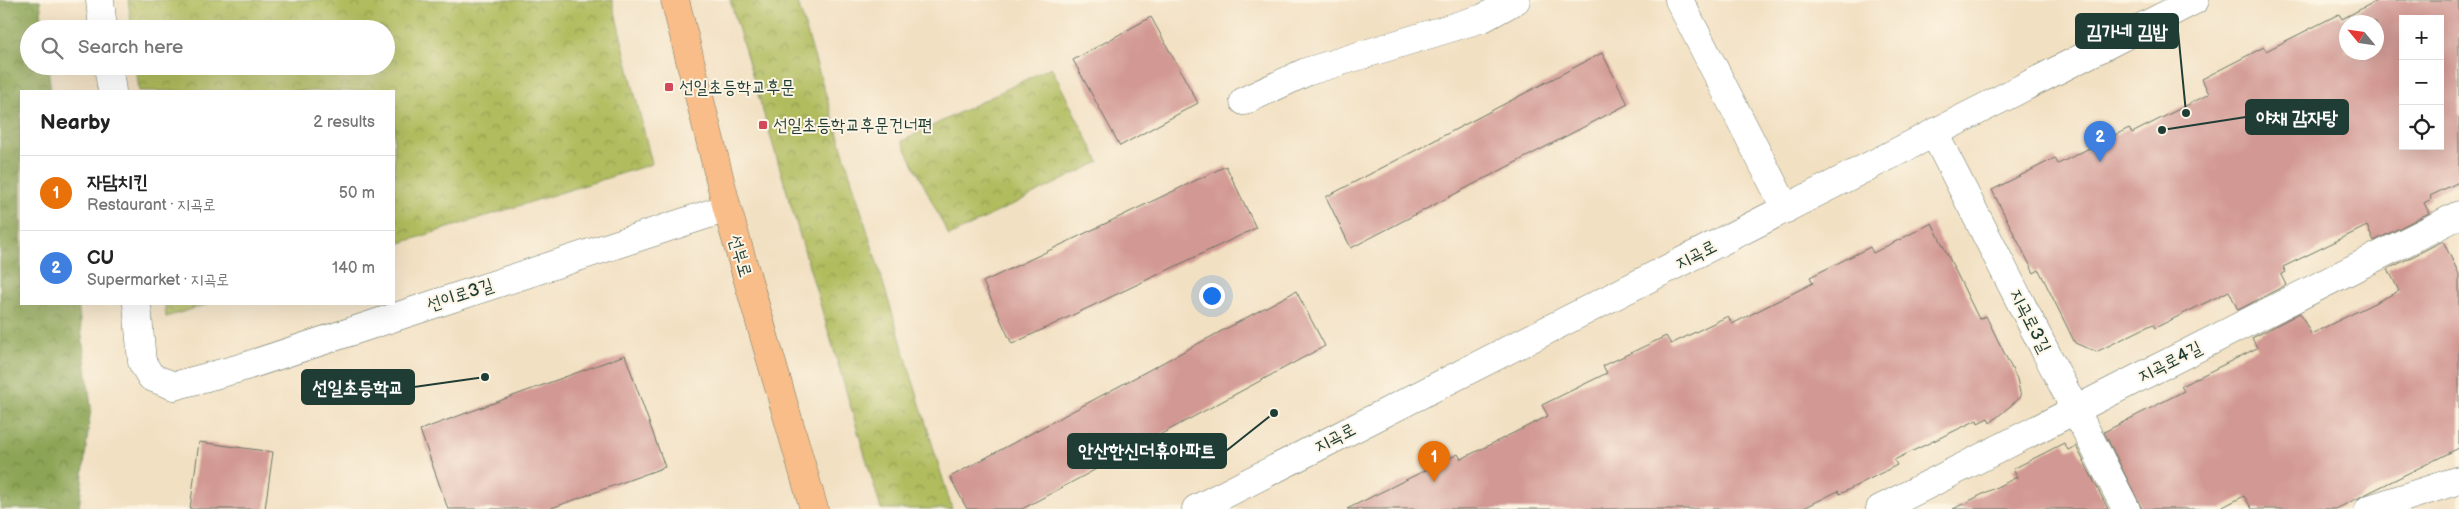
<!DOCTYPE html>
<meta charset="utf-8">
<style>
:root{--surface:#fff;--page:#f2f2f2;--text:#222;--muted:#767676;--line:#e0e0e0;--accent:#ea580c}
body{margin:0;font-family:"Balsamiq Sans","Poor Story",sans-serif;background:var(--page);color:var(--text)}
.controls{position:absolute;right:15px;top:15px;display:grid;overflow:hidden;border-radius:0px;box-shadow:0 5px 20px #0002}
.controls button{width:45px;height:45px;display:grid;place-items:center;padding:0;border:0;border-bottom:1px solid var(--line);background:var(--surface);color:var(--text);font:25px sans-serif}
.compass{position:absolute;left:2339px;top:15px;width:45px;height:45px;border-radius:50%;background:var(--surface);box-shadow:0 5px 20px #0002;rotate:299deg}
.you{position:absolute;left:1211px;top:295px;width:18px;height:18px;margin:-12px;border:4px solid #fff;border-radius:50%;background:#1a73e8;box-shadow:0 0 0 8px #1a73e833}
.badge{display:grid;place-items:center;width:32px;height:32px;border-radius:50%;background:var(--accent);color:#fff;font-size:16px;font-weight:700}
.pin{position:absolute;translate:-50% -41px;filter:drop-shadow(0 1px 2px #0008)}
.pin::after{content:'';position:absolute;top:26px;width:18px;height:15px;background:inherit;clip-path:polygon(0 0,100% 0,50% 100%)}
.list{margin:0;padding:0;list-style:none}
h2{display:flex;justify-content:space-between;align-items:center;height:65px;margin:0;padding:0 20px;font-size:21px}
h2 small{font-size:16px;font-weight:400;color:var(--muted)}
.list li{display:grid;grid-template-columns:32px 1fr auto;gap:15px;align-items:center;box-sizing:border-box;height:75px;padding:0 20px;border-top:1px solid var(--line)}
.list b{display:block;font-size:19px;white-space:nowrap}
.list p{margin:0;font-size:16px;white-space:nowrap;color:var(--muted)}
.list em{font-size:16px;font-style:normal;color:var(--muted)}
.icon{flex:none;width:28px;height:28px;fill:none;stroke:currentColor;stroke-width:2;stroke-linecap:round;stroke-linejoin:round}
.map{position:relative;flex:none;width:2459px;height:509px;overflow:hidden}
.search{position:absolute;background:var(--surface);box-shadow:0 5px 20px #0002;left:20px;top:20px;width:375px;height:55px;display:flex;align-items:center;gap:12px;box-sizing:border-box;padding:0 18px;border-radius:28px;color:var(--muted);font-size:19px}
.panel{position:absolute;background:var(--surface);box-shadow:0 5px 20px #0002;left:20px;top:90px;width:375px;height:215px;border-radius:0px}
.map>svg:first-child{display:block}
.forest{fill:url(#forest-crowns);stroke:#567044}
.park{fill:url(#park-crowns);stroke:#687c48}
.building{fill:#d29893;fill-rule:evenodd}
.lines{fill:none;stroke-linecap:round;stroke-linejoin:round}
.minor-casing{stroke:#697666;stroke-width:29}
.major-casing{stroke:#697666;stroke-width:29}
.minor{stroke:#fff;stroke-width:28}
.major{stroke:#f8bd89;stroke-width:28}
.poi-dot{fill:#d1495b;stroke:#fcf5e5;stroke-width:2}
.labels{text-anchor:middle;dominant-baseline:central;stroke-width:4;stroke-linejoin:round;paint-order:stroke}
.poi-label{font-size:18px;fill:#1f3d34;stroke:#fcf5e5;text-anchor:start}
.street-label{font-size:18px;fill:#1f3d34;stroke:#fcf5e5}
.leader{fill:none;stroke:#1f3d34;stroke-width:2}
.callout-dot{fill:#1f3d34;stroke:#fcf5e5;stroke-width:2}
.callout{fill:#1f3d34;stroke:#1f3d34;stroke-width:2}
.callout-label{font-size:19px;text-anchor:middle;font-weight:bold;fill:#fff}
</style>
<div class="map">
<svg width="2459" height="509" viewBox="0 0 2459 509">
<defs>
<pattern id="forest-crowns" width="20" height="18" patternUnits="userSpaceOnUse" patternTransform="scale(1.25)"><rect width="20" height="18" fill="#8ca454"/><path d="M2 6a3 3 0 1 1 6 0M12 15a3 3 0 1 1 6 0" fill="none" stroke="#728746"/></pattern>
<pattern id="park-crowns" width="20" height="18" patternUnits="userSpaceOnUse" patternTransform="scale(1.25)"><rect width="20" height="18" fill="#b0bc5d"/><path d="M2 6a3 3 0 1 1 6 0M12 15a3 3 0 1 1 6 0" fill="none" stroke="#8f9a4e"/></pattern>
</defs>
<rect width="100%" height="100%" fill="#fcf5e5"/>
<filter id="ink" filterUnits="userSpaceOnUse"><feTurbulence type="fractalNoise" baseFrequency=".02" numOctaves="2"/><feDisplacementMap in="SourceGraphic" scale="10" xChannelSelector="R" yChannelSelector="G"/><feConvolveMatrix kernelMatrix="1 2 1 2 8 2 1 2 1" color-interpolation-filters="sRGB"/></filter>
<filter id="wash" filterUnits="userSpaceOnUse"><feTurbulence type="fractalNoise" baseFrequency=".0096" numOctaves="4" result="noise"/><feDisplacementMap in="SourceGraphic" scale="20" xChannelSelector="R" yChannelSelector="G"/><feGaussianBlur stdDeviation="1.12" result="paint"/><feColorMatrix in="noise" values="0 0 0 0 0 0 0 0 0 0 0 0 0 0 0 0 0 1.4 0 .05"/><feComposite in="paint" operator="in"/></filter>
<g filter="url(#wash)">
<rect width="100%" height="100%" fill="#f2e0c2"/>
<path class="forest" d="M0,0H40L43,29H29V66H48L51,91H21V304H78L91,407L79,509H0Z"/>
<g class="park">
<path d="M128,0H612L652,164L394,245V91H139L136,66H386V29H132Z"/>
<path d="M730,0H797L952,509H881Z"/>
<path d="M1051,67L1099,162L949,236L902,141Z"/>
<path d="M165,304H209L166,317Z"/>
</g>
<g id="blocks">
<g class="building">
<path d="M2378,0H2459V182L2430,196L2431,199L2424,203L2429,213L2374,241L2367,226L2283,267L2286,272L2281,275L2286,285L2238,310L2229,291L2155,328L2153,324L2096,352L2075,343L2039,270L2034,273L1992,190L2055,158L2058,164L2129,128L2132,133L2209,94L2202,79L2264,47L2266,51L2339,14L2342,19ZM2403,19H2440V146H2403ZM2346,22H2376V52H2346Z"/>
<path d="M1151,17L1198,103L1120,146L1073,60Z"/>
<path d="M1602,53L1628,104L1351,248L1326,197Z"/>
<path d="M1226,166L1256,228L1012,344L983,282Z"/>
<path d="M1932,223L1979,319L1986,316L2017,379L2021,397L1990,423L1988,418L1978,423L1977,420L1894,460L1897,465L1840,494L1838,491L1802,509H1347L1458,454L1461,459L1548,416L1542,405L1607,373L1603,366L1666,336L1671,344L1728,316L1732,324L1813,283L1810,277L1870,247L1873,253Z"/>
<path d="M2443,241L2459,274V448L2336,509H2252L2244,496L2219,509H2142L2104,432L2184,391L2181,386L2257,348L2252,338L2300,313L2311,334L2399,291L2388,269Z"/>
<path d="M1296,291L1325,346L1022,509H967L950,477Z"/>
<path d="M625,355L665,467L549,509H448L420,430Z"/>
<path d="M199,442L273,452L265,509H190Z"/>
<path d="M2064,443L2068,450L2076,446L2108,509H1953L2017,477L2013,469Z"/>
</g>
</g>
</g>
<g filter="url(#ink)">
<use href="#blocks" fill-opacity="0" stroke="#697666" stroke-width="1"/>
<g class="lines">
<g class="minor-casing">
<g id="minor">
<path d="M100,0L103,29"/>
<path d="M1679,0L1786,209"/>
<path d="M108,66L112,91"/>
<path d="M1244,101L1306,72L1483,18L1516,0"/>
<path d="M1934,133L2126,509"/>
<path d="M137,304L142,362L151,377L174,386L240,368L727,208"/>
<path d="M1196,509L2195,0"/>
<path d="M1880,509L2459,215"/>
<path d="M2369,509L2459,480"/>
</g>
</g>
<g class="major-casing">
<path id="major" d="M675,0L727,208L814,509"/>
</g>
<use href="#minor" class="minor"/>
<use href="#major" class="major"/>
</g>
</g>
<g class="poi-dot">
<rect x="664" y="82" width="10" height="10" rx="2.5"/>
<rect x="758" y="120" width="10" height="10" rx="2.5"/>
</g>
<g class="labels">
<g class="poi-label">
<text x="679" y="87">선일초등학교후문</text>
<text x="773" y="125">선일초등학교후문건너편</text>
</g>
<g class="street-label">
<text transform="translate(1696 255) rotate(-27)">지곡로</text>
<text transform="translate(740 256) rotate(74)">선부로</text>
<text transform="translate(460 295) rotate(-18)">선이로3길</text>
<text transform="translate(2030 321) rotate(63)">지곡로3길</text>
<text transform="translate(2170 362) rotate(-27)">지곡로4길</text>
<text transform="translate(1335 438) rotate(-27)">지곡로</text>
</g>
</g>
<path class="leader" d="M2186 113L2178 31M2162 130L2246 117M485 377L414 387M1274 413L1226 451"/>
<g class="callout-dot">
<circle cx="2186" cy="113" r="5"/>
<circle cx="2162" cy="130" r="5"/>
<circle cx="485" cy="377" r="5"/>
<circle cx="1274" cy="413" r="5"/>
</g>
<g class="callout">
<rect x="2076" y="14" width="102" height="34" rx="5"/>
<rect x="2246" y="100" width="102" height="34" rx="5"/>
<rect x="302" y="370" width="112" height="34" rx="5"/>
<rect x="1068" y="434" width="158" height="34" rx="5"/>
</g>
<g class="callout-label">
<text x="2127" y="38">김가네 김밥</text>
<text x="2297" y="124">야채 감자탕</text>
<text x="358" y="394">선일초등학교</text>
<text x="1147" y="457">안산한신더휴아파트</text>
</g>
</svg>
<div class="controls">
<button>+</button>
<button>−</button>
<button><svg class="icon" aria-label="locate" viewBox="0 0 24 24"><circle cx="12" cy="12" r="6"/><path d="M12 2v4M12 18v4M2 12h4M18 12h4"/></svg></button>
</div>
<svg class="compass" viewBox="-18 -18 36 36"><path d="M0-13l5 13h-10z" fill="#e53935"/><path d="M0 13l5-13h-10z" fill="#767676"/></svg>
<div class="you"></div>
<div class="pin badge" style="left:1434px;top:482px;background:#e8710a">1</div>
<div class="pin badge" style="left:2100px;top:162px;background:#3f7fe0">2</div>
<div class="search"><svg class="icon" aria-label="search" viewBox="0 0 24 24"><circle cx="10" cy="10" r="6"/><path d="M15 15l6 6"/></svg>Search here</div>
<section class="panel">
<h2>Nearby<small>2 results</small></h2>
<ul class="list">
<li><span class="badge" style="background:#e8710a">1</span><div><b>자담치킨</b><p>Restaurant · 지곡로</p></div><em>50 m</em></li>
<li><span class="badge" style="background:#3f7fe0">2</span><div><b>CU</b><p>Supermarket · 지곡로</p></div><em>140 m</em></li>
</ul>
</section>
</div>
